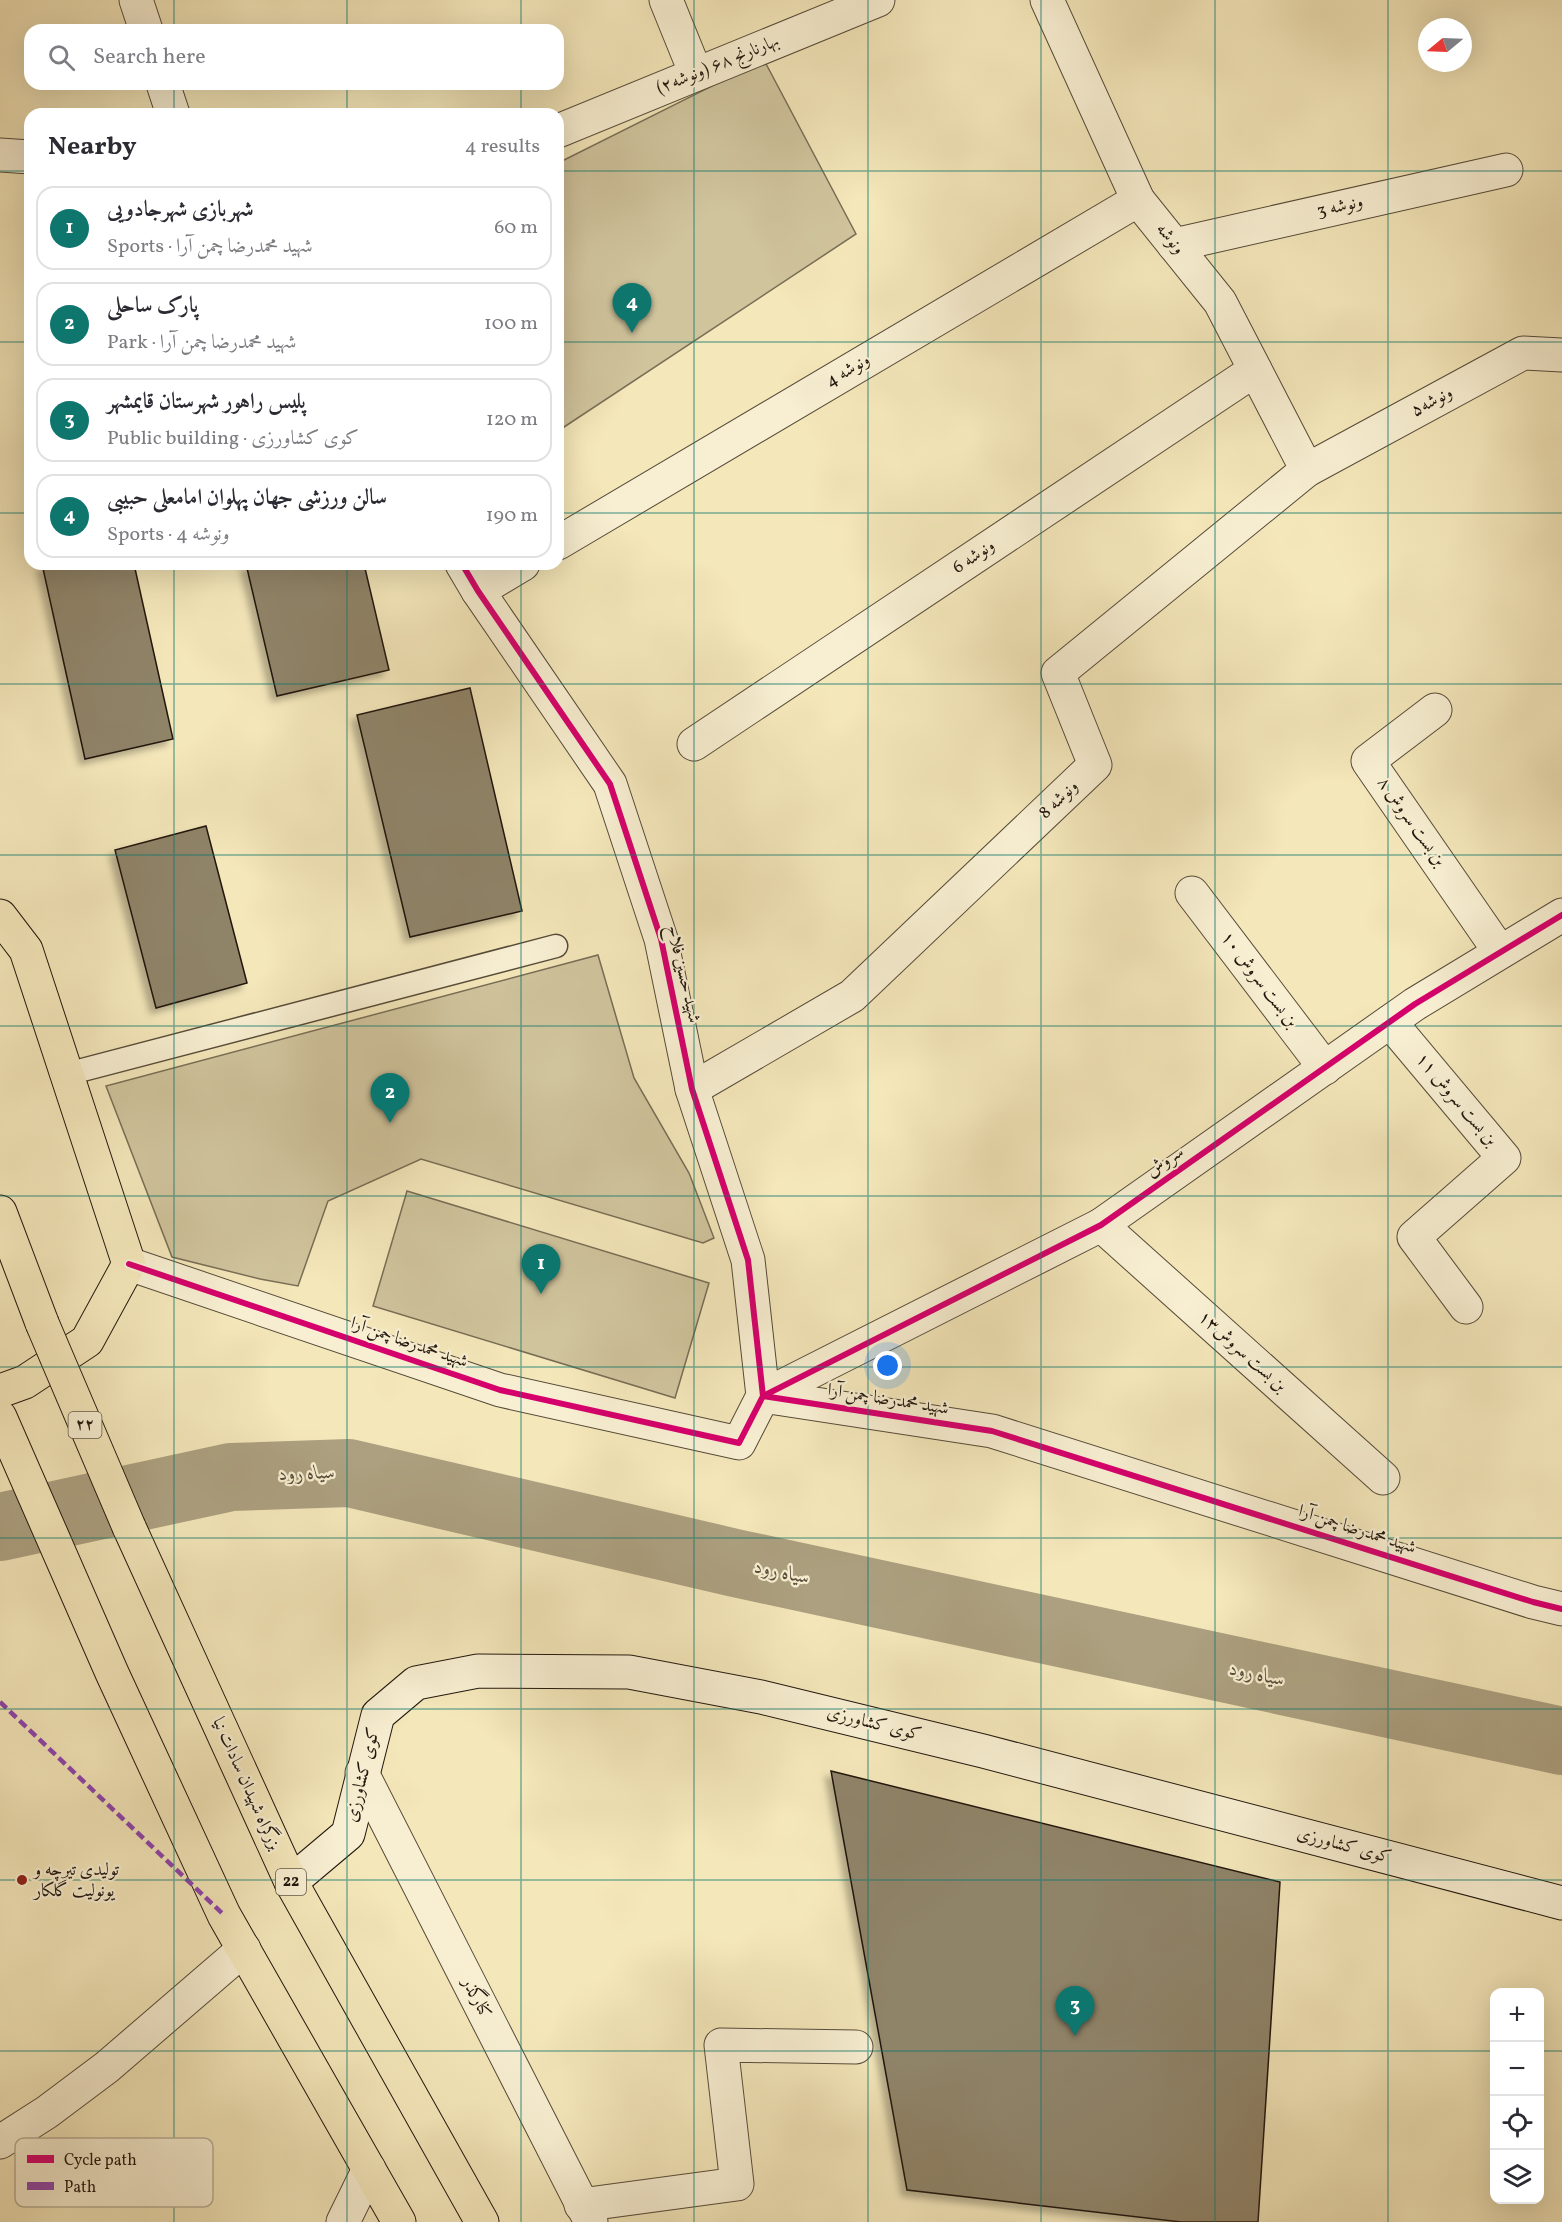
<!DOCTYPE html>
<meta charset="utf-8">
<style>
:root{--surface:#fff;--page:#f7f7f7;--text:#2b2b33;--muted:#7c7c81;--line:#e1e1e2;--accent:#0f766e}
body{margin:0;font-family:Vollkorn,Amiri,serif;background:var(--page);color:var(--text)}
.controls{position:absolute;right:18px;bottom:18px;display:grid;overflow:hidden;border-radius:12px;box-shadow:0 6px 24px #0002}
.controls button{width:54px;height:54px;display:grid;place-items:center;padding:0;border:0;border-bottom:2px solid var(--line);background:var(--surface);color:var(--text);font:30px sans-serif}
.compass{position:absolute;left:1418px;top:18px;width:54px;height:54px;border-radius:50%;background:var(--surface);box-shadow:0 6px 24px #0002;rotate:251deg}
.you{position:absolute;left:888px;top:1366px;width:21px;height:21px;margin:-15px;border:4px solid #fff;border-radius:50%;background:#1a73e8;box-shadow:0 0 0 9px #1a73e833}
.badge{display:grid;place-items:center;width:39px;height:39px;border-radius:50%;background:var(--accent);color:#fff;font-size:20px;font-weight:700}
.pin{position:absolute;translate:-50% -50px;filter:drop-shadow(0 2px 3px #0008)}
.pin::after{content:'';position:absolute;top:32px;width:21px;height:18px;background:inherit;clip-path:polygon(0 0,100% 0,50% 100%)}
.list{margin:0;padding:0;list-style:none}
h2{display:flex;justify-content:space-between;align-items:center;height:78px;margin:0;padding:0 24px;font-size:26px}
h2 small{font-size:20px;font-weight:400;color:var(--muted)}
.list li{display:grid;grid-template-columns:39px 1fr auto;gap:18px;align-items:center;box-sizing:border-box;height:84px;margin:0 12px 12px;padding:0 12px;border:2px solid var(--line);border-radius:18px}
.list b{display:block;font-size:22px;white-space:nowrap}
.list p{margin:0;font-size:20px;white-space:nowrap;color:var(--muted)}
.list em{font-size:20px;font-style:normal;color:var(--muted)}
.icon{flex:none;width:33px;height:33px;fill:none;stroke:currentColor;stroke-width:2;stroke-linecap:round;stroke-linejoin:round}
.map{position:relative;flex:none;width:1562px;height:2222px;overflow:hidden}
.search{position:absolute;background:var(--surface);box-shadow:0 6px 24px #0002;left:24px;top:24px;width:540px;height:66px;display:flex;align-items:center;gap:15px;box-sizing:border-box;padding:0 21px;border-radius:18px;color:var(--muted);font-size:22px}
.panel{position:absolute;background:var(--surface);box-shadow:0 6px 24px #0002;left:24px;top:108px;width:540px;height:462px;border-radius:18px}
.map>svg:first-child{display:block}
.green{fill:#d0c49d;stroke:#786e56;stroke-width:1.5}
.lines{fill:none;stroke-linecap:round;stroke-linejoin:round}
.river{stroke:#aca080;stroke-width:68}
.building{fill:#8f8367;stroke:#21170e;stroke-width:1.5;filter:url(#shadow)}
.lane-casing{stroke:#564b39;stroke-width:25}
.street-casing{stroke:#564b39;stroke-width:35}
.secondary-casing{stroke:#21170e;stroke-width:35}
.highway-casing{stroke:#21170e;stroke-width:35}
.lane{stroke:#f8efd2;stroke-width:22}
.street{stroke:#f8efd2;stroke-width:33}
.secondary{stroke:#f8efd2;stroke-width:33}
.highway{stroke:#f4e7ba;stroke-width:33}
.highway-bridge-casing{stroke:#21170e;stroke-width:35;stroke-linecap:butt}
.highway-bridge{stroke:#f4e7ba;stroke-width:33}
.quiet{stroke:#8e44ad;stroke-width:4.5;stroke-dasharray:9 4.5;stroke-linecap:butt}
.cycleway-casing{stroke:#f8efd2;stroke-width:10}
.cycleway{stroke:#d6006c;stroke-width:6}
.grid{fill:none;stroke:#0f766e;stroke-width:1.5;stroke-opacity:0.55}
.poi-dot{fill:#8f2418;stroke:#f8efd2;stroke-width:2}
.labels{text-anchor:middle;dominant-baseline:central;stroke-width:4.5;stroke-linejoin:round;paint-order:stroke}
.shield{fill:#f8efd2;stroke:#625849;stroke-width:1.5}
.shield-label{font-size:16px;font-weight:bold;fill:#21170e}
.street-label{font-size:18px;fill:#21170e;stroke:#f8efd2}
.poi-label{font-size:18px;fill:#21170e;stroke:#f8efd2;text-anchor:start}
.water-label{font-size:20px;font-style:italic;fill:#594e3c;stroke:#f8efd2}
.key{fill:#f8efd2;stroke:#b8ae97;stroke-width:1.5}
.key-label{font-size:16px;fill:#21170e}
</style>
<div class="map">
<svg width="1562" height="2222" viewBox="0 0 1562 2222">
<defs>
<filter id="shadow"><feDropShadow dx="-5.5" dy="5.5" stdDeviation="3" flood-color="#0004"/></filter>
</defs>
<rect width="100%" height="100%" fill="#f4e7ba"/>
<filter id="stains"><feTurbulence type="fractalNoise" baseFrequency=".00333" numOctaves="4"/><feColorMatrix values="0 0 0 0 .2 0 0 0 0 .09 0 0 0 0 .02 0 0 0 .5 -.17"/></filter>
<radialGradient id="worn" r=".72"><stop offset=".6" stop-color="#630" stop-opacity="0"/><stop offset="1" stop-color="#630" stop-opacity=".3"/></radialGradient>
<g class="green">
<path d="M764,60L856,234L558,431V163Z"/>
<path d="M598,955L634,1078L689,1173L714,1238L703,1243L421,1159L328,1201L298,1286L260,1279L172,1257L106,1086Z"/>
<path d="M407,1191L709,1283L675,1398L373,1306Z"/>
</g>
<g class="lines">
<path class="river" d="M0,1527L231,1477L349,1473L735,1563L1562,1741"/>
</g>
<g class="building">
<path d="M42,564H134L173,739L85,759Z"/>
<path d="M246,564H364L389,670L277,696Z"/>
<path d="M470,688L522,911L410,937L357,715Z"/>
<path d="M206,826L247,983L156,1008L115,850Z"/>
<path d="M831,1771L1280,1882L1258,2222H1181L907,2190Z"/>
</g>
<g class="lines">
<g class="lane-casing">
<path id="lane" d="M67,1074L556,946"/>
</g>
<g class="street-casing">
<g id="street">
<path d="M136,0L146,30"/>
<path d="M666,0L696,74"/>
<path d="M1047,0L1138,200L1220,302L1307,470"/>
<path d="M163,84L173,114"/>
<path d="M558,131L878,0"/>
<path d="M0,155L30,157"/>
<path d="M1174,245L1506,170"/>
<path d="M558,543L1138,200"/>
<path d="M462,564L478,591L610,784L661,939L692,1089L748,1260L763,1396L1101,1225L1415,1004L1562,915"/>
<path d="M478,591L523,564"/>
<path d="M1435,710L1368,761L1500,952"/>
<path d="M694,744L1255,370"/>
<path d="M1192,893L1325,1068"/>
<path d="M1390,1022L1504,1158L1414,1237L1466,1307"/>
<path d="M692,1089L852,996L1095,765L1058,673L1307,470L1523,353L1562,355"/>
<path d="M1101,1225L1383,1478"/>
<path d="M129,1264L500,1390L739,1443L763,1396L992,1431L1533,1602L1562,1609"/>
<path d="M362,1773L591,2222"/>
<path d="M0,2142L47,2112L107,2067L244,1949"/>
<path d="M581,2205L737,2184L721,2045L856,2047"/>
<path d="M343,2222L369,2169"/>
</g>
</g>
<g class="secondary-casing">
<path id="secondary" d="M291,1882L348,1834L378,1715L416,1683L478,1671L629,1672L761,1697L983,1751L1562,1903"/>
</g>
<g class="highway-casing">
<g id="highway">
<path d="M0,916L26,950L129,1264L87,1341L25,1382L0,1391"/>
<path d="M0,1212L42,1323"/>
<path d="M0,1417L112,1673L224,1915L399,2222"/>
<path d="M129,1527L291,1882L482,2222"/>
</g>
</g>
<use href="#lane" class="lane"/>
<use href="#street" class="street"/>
<use href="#secondary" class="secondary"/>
<use href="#highway" class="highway"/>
<g class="highway-bridge-casing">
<path id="highway-bridge" d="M42,1323L129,1527"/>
</g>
<use href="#highway-bridge" class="highway-bridge"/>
<path class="quiet" d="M0,1702L224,1915"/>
<g class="cycleway-casing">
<g id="cycleway">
<path d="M462,564L478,591L610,784L661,939L692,1089L748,1260L763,1396L1101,1225L1415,1004L1562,915"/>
<path d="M129,1264L500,1390L739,1443L763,1396L992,1431L1533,1602L1562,1609"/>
</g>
</g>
<use href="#cycleway" class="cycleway"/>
</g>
<path class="grid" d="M174,0V30M347,0V30M521,0V30M694,0V2222M868,0V2222M1041,0V2222M1215,0V2222M1388,0V2222M174,84V114M347,84V114M521,84V114M0,171H30M558,171H1562M0,342H30M558,342H1562M0,513H30M558,513H1562M174,564V2222M347,564V2222M521,564V2222M0,684H1562M0,855H1562M0,1026H1562M0,1196H1562M0,1367H1562M0,1538H1562M0,1709H1562M0,1880H1562M0,2051H1494M1540,2051H1562"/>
<circle class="poi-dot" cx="22" cy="1880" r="6"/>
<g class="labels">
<g class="shield">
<rect x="68.5" y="1412" width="33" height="26" rx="4.5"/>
<rect x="276" y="1869" width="30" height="26" rx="4.5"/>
</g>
<g class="shield-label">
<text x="85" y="1425">۲۲</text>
<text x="291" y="1882">22</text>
</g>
<g class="street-label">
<text transform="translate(718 65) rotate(-22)">بهارنارنج ۶۸ (ونوشه۲)</text>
<text transform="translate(1340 207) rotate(-13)">ونوشه 3</text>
<text transform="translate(1170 239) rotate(51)">ونوشه</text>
<text transform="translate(848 371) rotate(-31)">ونوشه 4</text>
<text transform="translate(1432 402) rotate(-28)">ونوشه۵</text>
<text transform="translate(974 557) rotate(-34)">ونوشه 6</text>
<text transform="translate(1059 800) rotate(-44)">ونوشه 8</text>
<text transform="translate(1411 822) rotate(55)">بن بست سروش ۸</text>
<text transform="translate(683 974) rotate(77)">شهید حسین فلاح</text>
<text transform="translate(1259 980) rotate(53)">بن بست سروش ۱۰</text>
<text transform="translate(1456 1100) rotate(50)">بن بست سروش ۱۱</text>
<text transform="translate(1165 1162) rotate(-35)">سروش</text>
<text transform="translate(409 1343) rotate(19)">شهید محمدرضا چمن آرا</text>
<text transform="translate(1242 1352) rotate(42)">بن بست سروش۱۳</text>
<text transform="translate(888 1400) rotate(9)">شهید محمدرضا چمن آرا</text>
<text transform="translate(1357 1530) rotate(18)">شهید محمدرضا چمن آرا</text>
<text transform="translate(874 1724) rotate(14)">کوی کشاورزی</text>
<text transform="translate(363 1775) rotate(-76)">کوی کشاورزی</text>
<text transform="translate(246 1784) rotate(66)">بزرگراه شهیدان سادات نیا</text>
<text transform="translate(1344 1846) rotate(15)">کوی کشاورزی</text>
<text transform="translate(476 1998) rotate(63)">کنارگذر</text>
</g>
<g class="poi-label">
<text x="34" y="1870">تولیدی تیرچه و<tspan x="34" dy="21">یونولیت گلکار</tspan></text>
</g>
<g class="water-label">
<text transform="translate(307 1474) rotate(-2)">سیاه رود</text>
<text transform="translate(782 1573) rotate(12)">سیاه رود</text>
<text transform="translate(1257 1675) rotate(12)">سیاه رود</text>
</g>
</g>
<rect x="15" y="2138" width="198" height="69" rx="9" class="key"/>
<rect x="27" y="2155" width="27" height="8" fill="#d6006c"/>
<rect x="27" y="2182" width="27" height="8" fill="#8e44ad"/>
<g class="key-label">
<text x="64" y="2165">Cycle path</text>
<text x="64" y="2192">Path</text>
</g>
<rect width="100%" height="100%" filter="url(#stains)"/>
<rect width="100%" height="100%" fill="url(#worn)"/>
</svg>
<div class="controls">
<button>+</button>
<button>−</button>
<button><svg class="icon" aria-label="locate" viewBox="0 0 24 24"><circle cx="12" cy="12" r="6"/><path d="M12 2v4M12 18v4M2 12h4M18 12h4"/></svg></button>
<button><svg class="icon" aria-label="layers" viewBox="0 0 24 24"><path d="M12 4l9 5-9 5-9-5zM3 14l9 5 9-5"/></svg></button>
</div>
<svg class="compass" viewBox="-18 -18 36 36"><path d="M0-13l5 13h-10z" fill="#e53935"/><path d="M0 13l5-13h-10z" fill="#7c7c81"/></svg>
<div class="you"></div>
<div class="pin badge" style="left:541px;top:1294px">1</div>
<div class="pin badge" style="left:390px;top:1123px">2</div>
<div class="pin badge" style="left:1075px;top:2036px">3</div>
<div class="pin badge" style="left:632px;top:333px">4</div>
<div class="search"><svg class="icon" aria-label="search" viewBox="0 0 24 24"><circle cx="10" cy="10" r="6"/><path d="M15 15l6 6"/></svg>Search here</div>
<section class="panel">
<h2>Nearby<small>4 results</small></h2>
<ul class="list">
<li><span class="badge">1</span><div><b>شهربازی شهرجادویی</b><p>Sports · شهید محمدرضا چمن آرا</p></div><em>60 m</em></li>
<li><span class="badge">2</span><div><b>پارک ساحلی</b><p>Park · شهید محمدرضا چمن آرا</p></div><em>100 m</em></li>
<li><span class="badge">3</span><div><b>پلیس راهور شهرستان قایمشهر</b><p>Public building · کوی کشاورزی</p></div><em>120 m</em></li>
<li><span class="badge">4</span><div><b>سالن ورزشی جهان پهلوان امامعلی حبیبی</b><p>Sports · ونوشه 4</p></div><em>190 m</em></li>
</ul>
</section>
</div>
